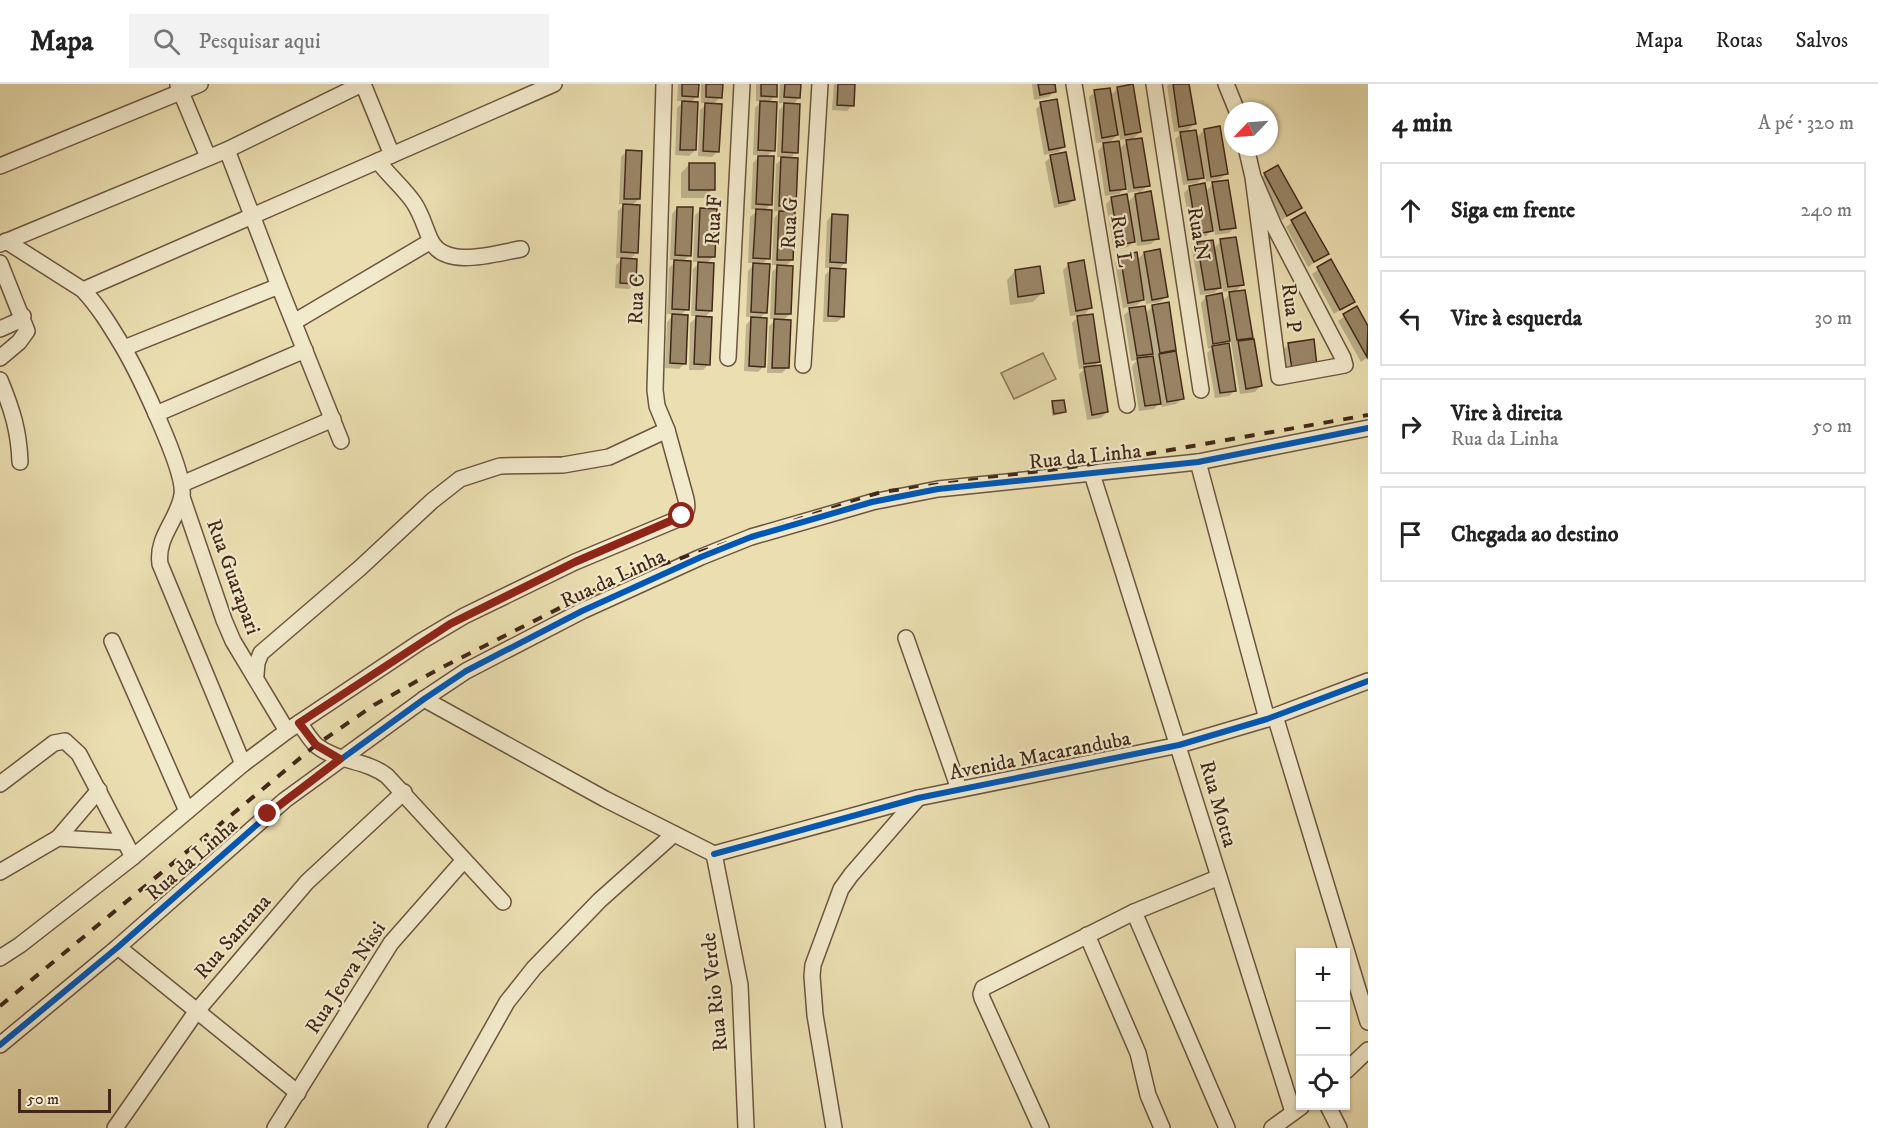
<!DOCTYPE html>
<html lang="pt">
<meta charset="utf-8">
<style>
:root{--surface:#fff;--page:#f2f2f2;--text:#222;--muted:#767676;--line:#e0e0e0}
body{margin:0;font-family:"IM FELL DW Pica",serif;background:var(--page);color:var(--text)}
.controls{position:absolute;right:18px;bottom:18px;display:grid;overflow:hidden;border-radius:0px;box-shadow:0 2px 4px #0004}
.controls button{width:54px;height:54px;display:grid;place-items:center;padding:0;border:0;border-bottom:2px solid var(--line);background:var(--surface);color:var(--text);font:30px sans-serif}
.compass{position:absolute;left:1224px;top:18px;width:54px;height:54px;border-radius:50%;background:var(--surface);box-shadow:0 2px 4px #0004;rotate:245deg}
.scale{position:absolute;left:18px;bottom:15px;width:93px;box-sizing:border-box;padding-left:6px;border:3px solid #422719;border-top:0;font-size:16px;line-height:21px;white-space:nowrap;color:#422719;-webkit-text-stroke:4px #f2eacc;paint-order:stroke}
.stop{position:absolute;width:18px;height:18px;margin:-14px;border:4px solid #8f2418;border-radius:50%;background:#fff}
.stop.end{background:#8f2418;border-color:#fff;box-shadow:0 2px 6px #0008}
.list{margin:0;padding:0;list-style:none}
h2{display:flex;justify-content:space-between;align-items:center;height:78px;margin:0;padding:0 24px;font-size:26px}
h2 small{font-size:20px;font-weight:400;color:var(--muted)}
.list li{display:grid;grid-template-columns:39px 1fr auto;gap:18px;align-items:center;box-sizing:border-box;height:96px;margin:0 12px 12px;padding:0 12px;border:2px solid var(--line);border-radius:0px}
.list b{display:block;font-size:22px;white-space:nowrap}
.list p{margin:0;font-size:20px;white-space:nowrap;color:var(--muted)}
.list em{font-size:20px;font-style:normal;color:var(--muted)}
.icon{flex:none;width:33px;height:33px;fill:none;stroke:currentColor;stroke-width:2;stroke-linecap:round;stroke-linejoin:round}
.map{position:relative;flex:none;width:1368px;height:1044px;overflow:hidden}
header{display:flex;align-items:center;gap:36px;box-sizing:border-box;height:84px;padding:0 30px;background:var(--surface);border-bottom:2px solid var(--line)}
header strong{font-size:28px}
nav{display:flex;gap:33px;margin-inline-start:auto;font-size:21px}
.search{width:420px;height:54px;background:var(--page);display:flex;align-items:center;gap:15px;box-sizing:border-box;padding:0 21px;border-radius:0px;color:var(--muted);font-size:22px}
main{display:flex}
aside{flex:1;background:var(--surface)}
.map>svg:first-child{display:block}
.green{fill:#cec097;stroke:#887458;stroke-width:1.5}
.shadow{fill:#0003;fill-rule:evenodd}
.building{fill:#9a8768;stroke:#422719;stroke-width:1.5}
.lines{fill:none;stroke-linecap:round;stroke-linejoin:round}
.minor-casing{stroke:#6c553f;stroke-width:18}
.minor{stroke:#f2eacc;stroke-width:15}
.rail{stroke:#422719;stroke-width:4;stroke-dasharray:10 10;stroke-linecap:butt}
.cycleway-casing{stroke:#f2eacc;stroke-width:10}
.cycleway{stroke:#0057b8;stroke-width:6}
.route{stroke:#8f2418;stroke-width:8}
.labels{text-anchor:middle;dominant-baseline:central;stroke-width:4.5;stroke-linejoin:round;paint-order:stroke}
.street-label{font-size:21px;fill:#422719;stroke:#f2eacc}
</style>
<header>
<strong>Mapa</strong>
<div class="search"><svg class="icon" aria-label="search" viewBox="0 0 24 24"><circle cx="10" cy="10" r="6"/><path d="M15 15l6 6"/></svg>Pesquisar aqui</div>
<nav><a>Mapa</a><a>Rotas</a><a>Salvos</a></nav>
</header>
<main>
<div class="map">
<svg width="1368" height="1044" viewBox="0 0 1368 1044">
<rect width="100%" height="100%" fill="#ebdfb1"/>
<filter id="stains"><feTurbulence type="fractalNoise" baseFrequency=".00333" numOctaves="4"/><feColorMatrix values="0 0 0 0 .2 0 0 0 0 .09 0 0 0 0 .02 0 0 0 .5 -.17"/></filter>
<radialGradient id="worn" r=".72"><stop offset=".6" stop-color="#630" stop-opacity="0"/><stop offset="1" stop-color="#630" stop-opacity=".3"/></radialGradient>
<path class="green" d="M1043,269L1056,295L1014,315L1001,289Z"/>
<g class="shadow">
<path d="M678,0H697V12L690,19L695,66L689,72L675,71L677,24L684,17H677Z"/>
<path d="M701,0H721L720,13L713,21L718,67L712,73L698,72L700,26L708,19H701Z"/>
<path d="M756,0H776L775,12L768,19L773,66L766,73L771,120L764,127L768,174L761,181L766,228L759,235L764,282L758,288L744,287L746,241L753,233H746L748,187L755,179H748L750,133L758,126L751,125L753,79L760,71H753L755,24L762,17H756Z"/>
<path d="M780,0H800L799,14L792,21L797,68L789,75L794,122L787,129L792,176L785,183L790,230L782,237L787,284L782,289H767L769,242L777,235H770L772,188L779,181H772L774,134L781,127H774L776,80L784,73H777L779,26L786,19H779Z"/>
<path d="M834,0H853L852,21L847,27L832,26Z"/>
<path d="M1032,0H1053L1054,7L1049,13L1034,16Z"/>
<path d="M1169,0H1188L1194,40L1188,46L1174,48L1167,2Z"/>
<path d="M1118,4L1140,48L1131,57L1148,101L1139,110L1157,154L1151,160L1137,162L1136,155L1128,163L1114,166L1106,120L1112,114L1127,119L1139,107L1128,109L1127,102L1119,110L1105,112L1098,67L1103,61L1119,66L1130,54L1120,56L1119,49L1111,57L1096,59L1089,13L1095,8L1110,12Z"/>
<path d="M1041,20L1064,63L1058,68L1044,71L1036,25Z"/>
<path d="M1204,46L1226,90L1220,95L1206,98L1205,91L1197,99L1183,101L1175,55L1181,50L1196,54Z"/>
<path d="M626,68L639,115L631,122L636,169L629,176L635,199L629,205L615,204L616,181L623,174H616L618,127L625,120H619L621,73Z"/>
<path d="M1051,73L1073,116L1068,121L1054,124L1045,78Z"/>
<path d="M690,80L713,105L704,114H681V89Z"/>
<path d="M1265,90L1300,123L1282,136L1259,96Z"/>
<path d="M1213,100L1235,143L1229,149L1215,151L1214,144L1206,152L1192,154L1184,109L1190,103L1205,108Z"/>
<path d="M677,124L690,171L682,178L687,225L680,232L685,279L679,285L665,284L667,238L674,230H667L669,184L677,176H670L672,130Z"/>
<path d="M701,126L713,173L706,180L711,227L704,234L708,281L703,286H689L690,239L698,232H691L693,185L700,178H693L695,131Z"/>
<path d="M1304,130L1327,170L1308,183L1286,143Z"/>
<path d="M832,131L845,179L838,186L843,233L837,238H823L825,191L832,184H825L827,137Z"/>
<path d="M1221,157L1243,200L1234,209L1244,208L1260,302L1255,308L1240,310L1229,247H1226L1228,257L1223,261L1235,306L1229,312L1215,314L1207,269L1212,264L1208,265L1201,219L1206,213L1222,218L1233,206L1223,208L1222,201L1214,209L1200,211L1192,166L1198,160L1213,165Z"/>
<path d="M1144,169L1166,213L1160,218L1146,220L1145,213L1137,221L1123,224L1115,178L1121,172L1136,177Z"/>
<path d="M1331,177L1353,217L1334,230L1312,190Z"/>
<path d="M1068,181L1090,224L1085,230L1070,232L1063,186Z"/>
<path d="M1015,187L1042,209L1033,218L1010,221L1007,196Z"/>
<path d="M1167,220L1182,315L1176,320L1162,323L1161,317L1154,325L1139,327L1132,282L1137,276L1131,277L1124,231L1130,226L1145,230L1153,222ZM1153,267L1154,273L1146,274Z"/>
<path d="M1357,224L1368,245V273L1361,278L1338,237Z"/>
<path d="M1091,231L1099,277L1093,284L1107,328L1101,334L1087,336L1079,290L1086,284L1079,285L1072,239L1077,234Z"/>
<path d="M1289,260L1307,290L1284,293L1280,269Z"/>
<path d="M1053,319L1064,328L1062,330L1052,332L1051,321Z"/>
</g>
<g class="building">
<path d="M682,0H699L698,13L682,12Z"/>
<path d="M706,0H723L722,14L706,13Z"/>
<path d="M761,0H777V13L761,12Z"/>
<path d="M785,0H801L800,14L784,13Z"/>
<path d="M838,0H855L854,22L837,21Z"/>
<path d="M1038,0H1055L1056,8L1040,11Z"/>
<path d="M1133,0L1141,48L1125,51L1117,3Z"/>
<path d="M1173,0H1189L1196,40L1179,43Z"/>
<path d="M1110,4L1118,51L1102,54L1094,6Z"/>
<path d="M1057,15L1065,63L1049,66L1040,18Z"/>
<path d="M682,17L698,18L696,66H680Z"/>
<path d="M760,17L777,18L775,67L758,66Z"/>
<path d="M705,19L722,20L719,68L703,67Z"/>
<path d="M784,19L800,20L798,69L782,68Z"/>
<path d="M1220,42L1228,90L1211,93L1204,45Z"/>
<path d="M1196,46L1204,94L1188,96L1180,48Z"/>
<path d="M1142,54L1150,102L1134,104L1126,56Z"/>
<path d="M1119,57L1126,105L1110,107L1103,59Z"/>
<path d="M626,66L642,67L640,115H624Z"/>
<path d="M1066,68L1075,116L1059,119L1050,71Z"/>
<path d="M758,72H774L772,121L756,120Z"/>
<path d="M781,73L798,74L796,122H779Z"/>
<rect x="689" y="79" width="26" height="27"/>
<path d="M1278,81L1302,124L1287,132L1264,89Z"/>
<path d="M1228,96L1236,144L1220,146L1212,98Z"/>
<path d="M1205,99L1213,147L1197,150L1189,102Z"/>
<path d="M1151,107L1159,155L1142,157L1135,110Z"/>
<path d="M1127,110L1135,158L1119,161L1111,113Z"/>
<path d="M623,120L640,121L638,169L621,168Z"/>
<path d="M677,123H693L691,172L675,171Z"/>
<path d="M700,124L717,125L715,173H698Z"/>
<path d="M756,125L772,126L770,175L753,174Z"/>
<path d="M779,127L795,128L793,176H777Z"/>
<path d="M1305,128L1329,170L1314,178L1291,136Z"/>
<path d="M832,130L848,131L846,179L830,178Z"/>
<path d="M1236,153L1244,201L1228,203L1220,155Z"/>
<path d="M1213,156L1221,204L1205,206L1197,158Z"/>
<path d="M1160,165L1168,213L1152,216L1144,168Z"/>
<path d="M1137,168L1144,216L1128,219L1120,171Z"/>
<path d="M621,174L637,175L636,200L620,199Z"/>
<path d="M1331,175L1355,218L1340,226L1317,183Z"/>
<path d="M674,176L691,177L689,226L672,225Z"/>
<path d="M1084,176L1092,224L1076,227L1068,179Z"/>
<path d="M698,178L714,179L712,227L696,226Z"/>
<path d="M753,179L770,180L767,229L751,228Z"/>
<path d="M777,181L793,182L791,230H775Z"/>
<path d="M1040,182L1044,209L1018,213L1015,186Z"/>
<path d="M830,184L846,185L844,233L828,232Z"/>
<path d="M1245,206L1253,254L1237,256L1229,208Z"/>
<path d="M1222,209L1230,257L1213,260L1206,212Z"/>
<path d="M1169,218L1176,266L1160,269L1152,221Z"/>
<path d="M1145,222L1153,270L1137,272L1129,224Z"/>
<path d="M1357,222L1368,242L1367,273L1343,230Z"/>
<path d="M672,230L688,231L686,280L670,279Z"/>
<path d="M1093,230L1100,278L1084,280L1077,232Z"/>
<path d="M696,232L712,233L710,281L694,280Z"/>
<path d="M751,233L767,234L765,283L749,282Z"/>
<path d="M774,235L791,236L789,284H772Z"/>
<path d="M1254,255L1262,302L1246,305L1238,257Z"/>
<path d="M1314,255L1317,282L1292,285L1288,259Z"/>
<path d="M1229,259L1236,307L1220,309L1212,262Z"/>
<path d="M1176,267L1184,315L1167,318L1159,270Z"/>
<path d="M1153,272L1161,320L1145,322L1137,274Z"/>
<path d="M1101,281L1108,328L1092,331L1084,283Z"/>
<path d="M1064,316L1066,328L1054,330L1052,317Z"/>
</g>
<g class="lines">
<g class="minor-casing">
<g id="minor">
<path d="M363,0L392,71"/>
<path d="M1074,0L1127,321"/>
<path d="M1154,0L1201,306"/>
<path d="M1226,0L1237,27"/>
<path d="M178,1L208,73"/>
<path d="M1246,63L1253,93L1279,293L1345,281L1343,274L1274,142L1253,93"/>
<path d="M227,66L279,202L341,357"/>
<path d="M378,77C389,92 404,104 414,119C422,131 425,144 431,157C446,186 496,169 521,165"/>
<path d="M0,82L200,0"/>
<path d="M6,157L83,206C99,223 111,243 123,263C137,287 186,387 182,411C178,436 156,453 160,480L243,680"/>
<path d="M0,160L227,66L362,0"/>
<path d="M0,179L27,247L19,258L0,274"/>
<path d="M83,206L554,0"/>
<path d="M294,238L431,157"/>
<path d="M0,245L18,237L23,232"/>
<path d="M124,264L279,202"/>
<path d="M728,274L742,0"/>
<path d="M803,281L820,0"/>
<path d="M0,296C12,325 19,347 20,378"/>
<path d="M156,330L305,266"/>
<path d="M1198,378L1267,635"/>
<path d="M1092,390C1160,602 1224,815 1293,1028"/>
<path d="M182,400L333,335"/>
<path d="M182,413L224,536L233,557L287,647"/>
<path d="M906,554L959,705"/>
<path d="M112,557L187,727"/>
<path d="M256,591L257,579L261,569L360,484L432,417L460,395L500,382L563,381L609,373L667,346"/>
<path d="M424,615L605,715L714,770"/>
<path d="M1275,632L1368,938"/>
<path d="M299,639C305,646 310,656 317,662C338,678 367,676 387,692L503,818"/>
<path d="M0,700L54,659L65,657L79,670L133,773"/>
<path d="M58,754L99,706"/>
<path d="M714,770L918,714L1179,661L1267,635L1368,597"/>
<path d="M714,770L740,901L746,1044"/>
<path d="M0,788L58,754L125,758"/>
<path d="M1134,828L1227,1044"/>
<path d="M1087,851L1138,969L1148,1011L1162,1044"/>
<path d="M118,863L298,1009"/>
<path d="M0,874L20,861L133,773L243,680L287,647L420,558L464,532L575,478L678,435C687,429 688,425 686,415L667,346L657,322L655,306L664,0"/>
<path d="M0,961L118,863L285,716L424,615L466,587L582,527L701,473L751,453L872,418L938,405L1198,378L1368,344"/>
<path d="M1346,987L1368,966"/>
<path d="M1328,1022L1339,1044"/>
<path d="M115,1044L196,928L307,798L404,708"/>
<path d="M275,1044L391,859L464,776"/>
<path d="M436,1044L507,918L534,884L600,816L674,750"/>
<path d="M834,1044L815,931L812,892L813,881L841,805L851,791L918,714"/>
<path d="M1041,1044L982,914L981,910L983,904L1134,828L1217,794"/>
<path d="M1272,1044L1301,1023"/>
</g>
</g>
<use href="#minor" class="minor"/>
<path class="rail" d="M0,922L316,661L374,621L437,586L615,496L881,408L1080,382L1368,331"/>
<g class="cycleway-casing">
<g id="cycleway">
<path d="M714,770L918,714L1179,661L1267,635L1368,597"/>
<path d="M0,961L118,863L285,716L424,615L466,587L582,527L701,473L751,453L872,418L938,405L1198,378L1368,344"/>
</g>
</g>
<use href="#cycleway" class="cycleway"/>
</g>
<g class="lines">
<path class="route" d="M268,730L340,675L316,661L299,639L450,540L575,478L682,432"/>
</g>
<g class="labels">
<g class="street-label">
<text transform="translate(714 136) rotate(-87)">Rua F</text>
<text transform="translate(790 139) rotate(-87)">Rua G</text>
<text transform="translate(1198 150) rotate(81)">Rua N</text>
<text transform="translate(1121 157) rotate(81)">Rua L</text>
<text transform="translate(637 215) rotate(-88)">Rua C</text>
<text transform="translate(1291 224) rotate(83)">Rua P</text>
<text transform="translate(1085 373) rotate(-6)">Rua da Linha</text>
<text transform="translate(233 493) rotate(70)">Rua Guarapari</text>
<text transform="translate(613 495) rotate(-25)">Rua da Linha</text>
<text transform="translate(1040 672) rotate(-11)">Avenida Macaranduba</text>
<text transform="translate(1218 720) rotate(74)">Rua Motta</text>
<text transform="translate(192 776) rotate(-41)">Rua da Linha</text>
<text transform="translate(233 853) rotate(-49)">Rua Santana</text>
<text transform="translate(346 894) rotate(-57)">Rua Jeova Nissi</text>
<text transform="translate(715 908) rotate(-96)">Rua Rio Verde</text>
</g>
</g>
<rect width="100%" height="100%" filter="url(#stains)"/>
<rect width="100%" height="100%" fill="url(#worn)"/>
</svg>
<div class="controls">
<button>+</button>
<button>−</button>
<button><svg class="icon" aria-label="locate" viewBox="0 0 24 24"><circle cx="12" cy="12" r="6"/><path d="M12 2v4M12 18v4M2 12h4M18 12h4"/></svg></button>
</div>
<svg class="compass" viewBox="-18 -18 36 36"><path d="M0-13l5 13h-10z" fill="#e53935"/><path d="M0 13l5-13h-10z" fill="#767676"/></svg>
<div class="scale">50 m</div>
<div class="stop" style="left:682px;top:432px"></div>
<div class="stop end" style="left:268px;top:730px"></div>
</div>
<aside>
<h2>4 min<small>A pé · 320 m</small></h2>
<ul class="list">
<li><svg class="icon" aria-label="ahead" viewBox="0 0 24 24"><path d="M12 20V5M6 11l6-6 6 6"/></svg><div><b>Siga em frente</b></div><em>240 m</em></li>
<li><svg class="icon" aria-label="left" viewBox="0 0 24 24"><path d="M17 20v-9H6M10 6l-5 5 5 5"/></svg><div><b>Vire à esquerda</b></div><em>30 m</em></li>
<li><svg class="icon" aria-label="right" viewBox="0 0 24 24"><path d="M7 20v-9h11M14 6l5 5-5 5"/></svg><div><b>Vire à direita</b><p>Rua da Linha</p></div><em>50 m</em></li>
<li><svg class="icon" aria-label="arrive" viewBox="0 0 24 24"><path d="M6 21V4h12l-3 4 3 4H6"/></svg><div><b>Chegada ao destino</b></div></li>
</ul>
</aside>
</main>
